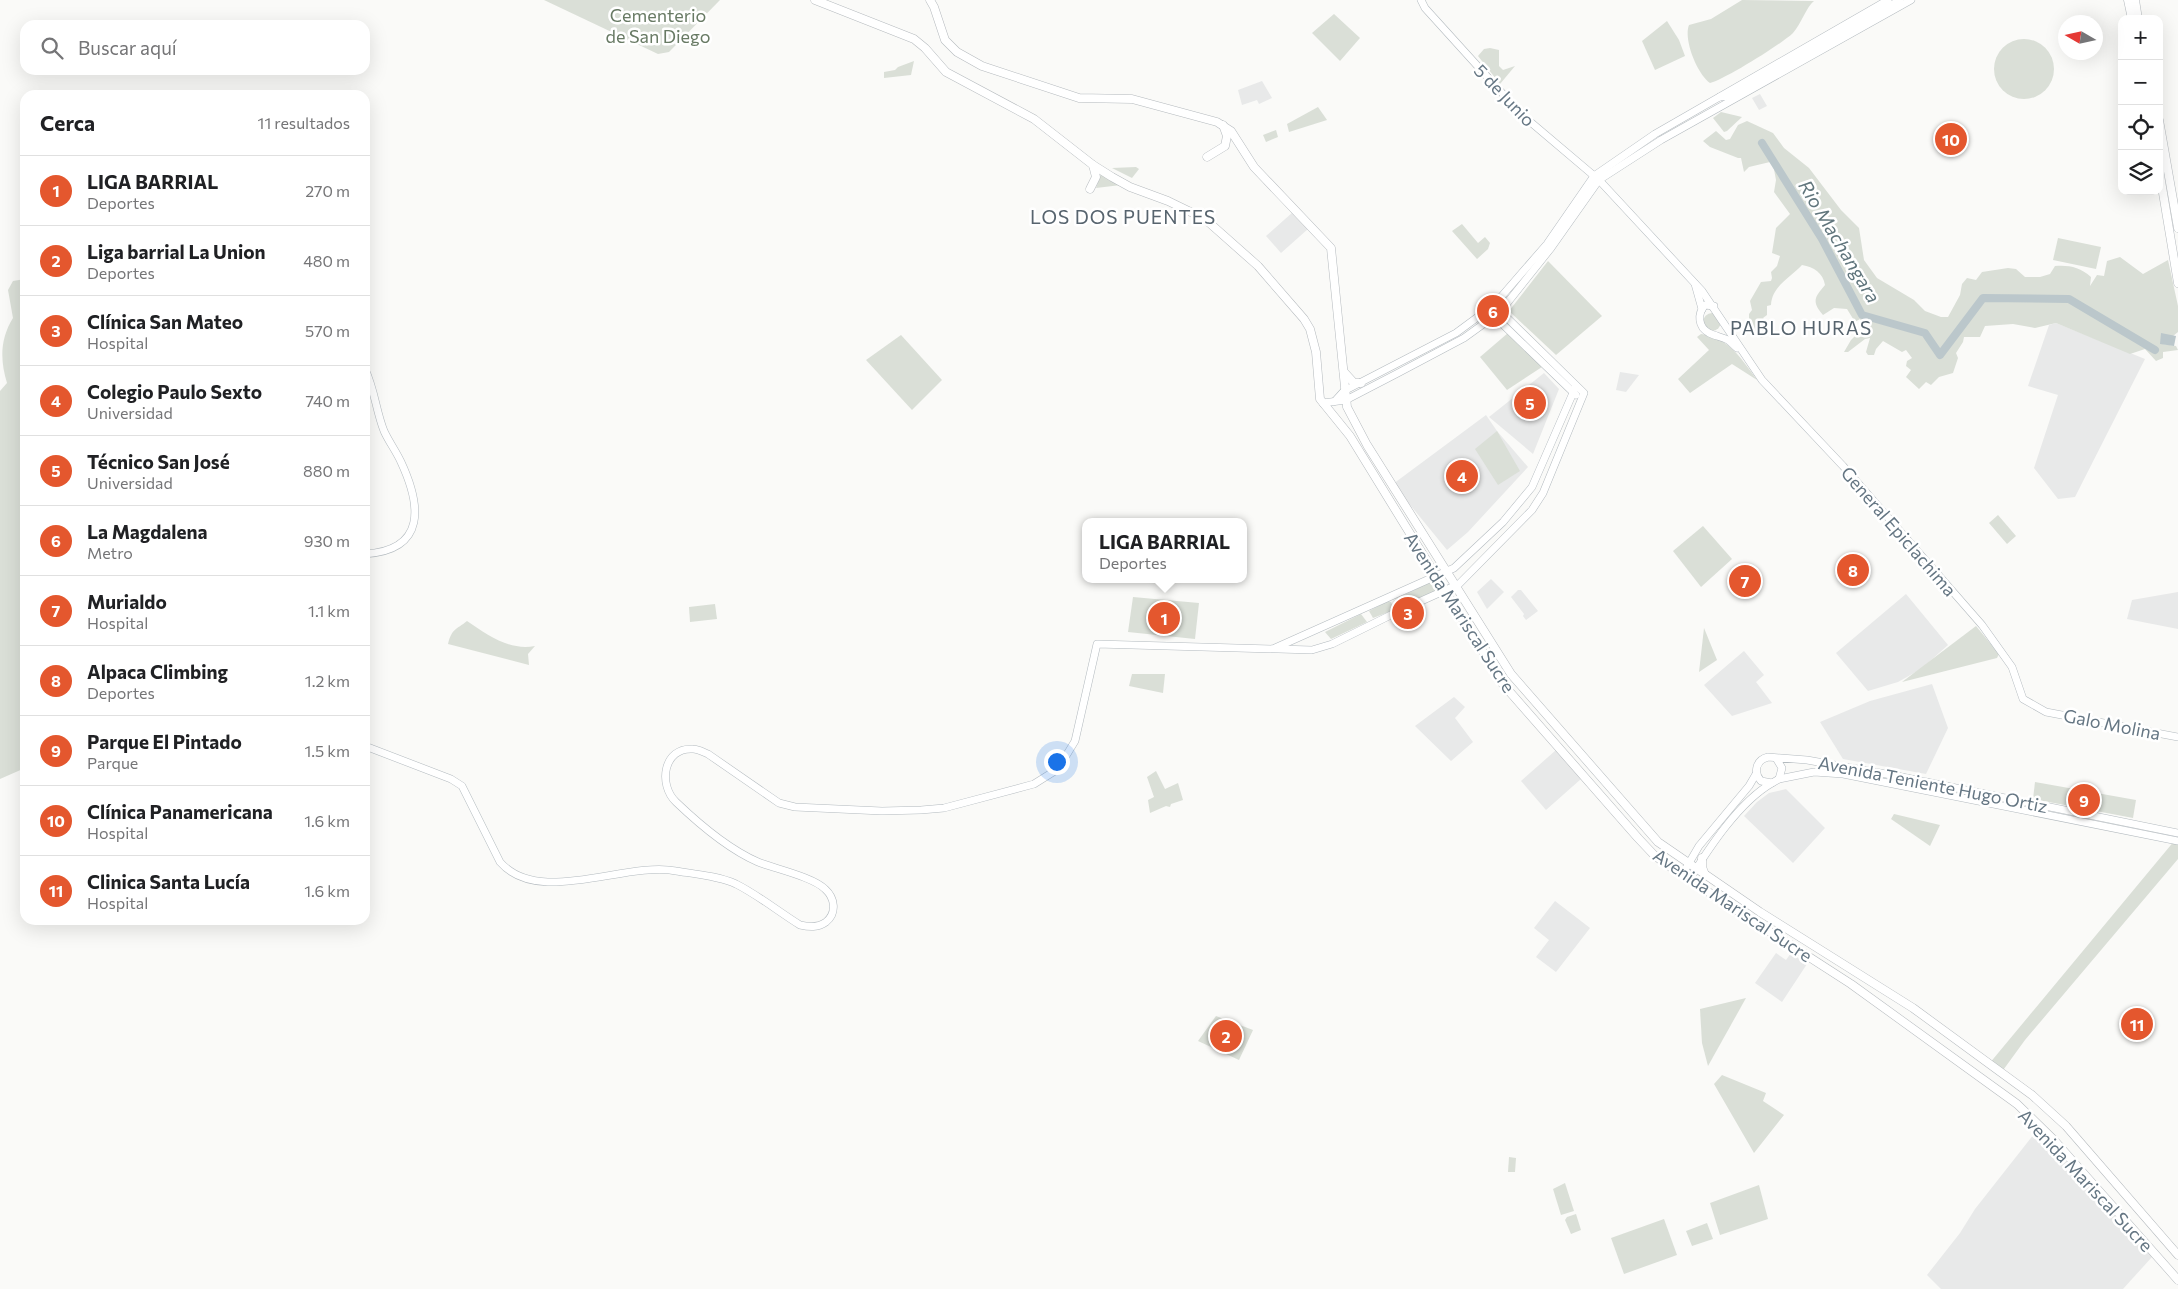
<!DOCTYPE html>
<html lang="es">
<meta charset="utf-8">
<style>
:root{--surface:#fff;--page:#f2f2f2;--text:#202124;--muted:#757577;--line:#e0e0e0;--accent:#e4572e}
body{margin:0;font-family:Commissioner,sans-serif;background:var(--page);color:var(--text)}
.controls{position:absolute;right:15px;top:15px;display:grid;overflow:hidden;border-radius:10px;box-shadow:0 5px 20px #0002}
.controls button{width:45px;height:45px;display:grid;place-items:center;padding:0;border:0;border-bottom:1px solid var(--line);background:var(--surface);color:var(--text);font:25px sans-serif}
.compass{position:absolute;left:2058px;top:15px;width:45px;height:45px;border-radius:50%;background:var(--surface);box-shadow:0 5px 20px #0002;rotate:279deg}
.you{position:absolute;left:1056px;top:761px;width:18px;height:18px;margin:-12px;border:4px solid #fff;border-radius:50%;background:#1a73e8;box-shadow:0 0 0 8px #1a73e833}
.badge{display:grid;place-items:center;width:32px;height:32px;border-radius:50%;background:var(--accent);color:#fff;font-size:16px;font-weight:700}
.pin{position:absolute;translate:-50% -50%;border:2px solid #fff;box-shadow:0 1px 5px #0006}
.popup{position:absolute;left:1082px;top:518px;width:165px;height:65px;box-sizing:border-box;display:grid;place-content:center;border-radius:10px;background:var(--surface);filter:drop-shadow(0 1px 4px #0005);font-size:16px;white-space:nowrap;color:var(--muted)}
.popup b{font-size:19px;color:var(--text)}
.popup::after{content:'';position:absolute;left:50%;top:100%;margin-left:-10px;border:10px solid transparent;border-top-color:var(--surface)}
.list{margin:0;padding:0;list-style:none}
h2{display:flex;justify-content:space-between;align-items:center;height:65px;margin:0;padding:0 20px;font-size:21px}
h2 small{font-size:16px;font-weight:400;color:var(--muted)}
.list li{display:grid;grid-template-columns:32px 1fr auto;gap:15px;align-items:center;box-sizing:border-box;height:70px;padding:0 20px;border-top:1px solid var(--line)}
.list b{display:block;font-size:19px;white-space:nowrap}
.list p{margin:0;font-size:16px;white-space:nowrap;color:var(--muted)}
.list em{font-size:16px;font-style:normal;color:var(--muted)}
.icon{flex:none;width:28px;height:28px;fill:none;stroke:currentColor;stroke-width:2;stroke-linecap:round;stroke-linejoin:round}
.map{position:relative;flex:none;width:2178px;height:1289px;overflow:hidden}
.search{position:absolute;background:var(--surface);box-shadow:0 5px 20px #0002;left:20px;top:20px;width:350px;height:55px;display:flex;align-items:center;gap:12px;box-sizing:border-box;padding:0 18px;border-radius:15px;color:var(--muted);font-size:19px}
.panel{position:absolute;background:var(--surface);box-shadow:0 5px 20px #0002;left:20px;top:90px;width:350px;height:835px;border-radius:15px}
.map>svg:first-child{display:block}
.built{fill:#e8e9e9}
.green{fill:#dadfd7}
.water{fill:#bbc7cb}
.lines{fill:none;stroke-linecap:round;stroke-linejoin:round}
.river{stroke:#bbc7cb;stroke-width:8}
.secondary-casing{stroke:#b3babf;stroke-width:8}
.primary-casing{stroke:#b5babe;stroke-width:9}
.secondary{stroke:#fff;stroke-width:7}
.primary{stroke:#fff;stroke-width:8}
.labels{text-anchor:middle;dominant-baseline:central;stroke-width:5;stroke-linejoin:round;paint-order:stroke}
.park-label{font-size:18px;fill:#687a64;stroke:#fff}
.street-label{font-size:18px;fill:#657683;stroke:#fff}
.neighbourhood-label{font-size:19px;letter-spacing:1px;fill:#57646e;stroke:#fff}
.water-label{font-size:19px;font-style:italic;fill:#60757c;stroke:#fff}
</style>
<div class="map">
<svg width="2178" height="1289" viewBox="0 0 2178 1289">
<rect width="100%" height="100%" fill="#fafaf8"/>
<g class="built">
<path d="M1262,81L1272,98L1259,104L1257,100L1242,105L1238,90Z"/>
<path d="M1760,94L1767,106L1759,110L1752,98Z"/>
<path d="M1293,212L1308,229L1281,253L1266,236Z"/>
<path d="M2056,323L2145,359L2075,497L2058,499L2034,468L2058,395L2028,386L2049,325Z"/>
<path d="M1620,372L1639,375L1626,392L1616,390Z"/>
<path d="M1544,373L1559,389L1533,454L1489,417Z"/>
<path d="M1486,415L1497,431L1528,467L1468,532L1447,550L1393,484Z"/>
<path d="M1491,579L1504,592L1487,609L1477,592Z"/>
<path d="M1518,590H1521L1538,611L1526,620L1523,616L1524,614L1511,597Z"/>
<path d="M2178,592V629L2127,619L2132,600Z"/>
<path d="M1906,594L1948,645L1921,669L1898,682L1868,691L1836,653Z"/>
<path d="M1744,651L1764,675L1756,682L1772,703L1732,716L1704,685Z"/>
<path d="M1932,684L1948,728L1926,774L1843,759L1820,722L1870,701Z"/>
<path d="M1454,697L1465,707L1455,718L1473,742L1451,761L1415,726Z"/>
<path d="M1556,750L1581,779L1546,810L1521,781Z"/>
<path d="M1786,789L1825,828L1793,863L1744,816L1757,802L1769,793Z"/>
<path d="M1555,901L1590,928L1556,972L1536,957L1549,940L1534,928Z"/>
<path d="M1776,953L1786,960L1791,953L1807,964L1782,1002L1755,983Z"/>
<path d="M2038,1129L2066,1154L2152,1257L2123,1289H1941L1927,1275L1960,1233L1975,1209Z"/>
</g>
<g class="green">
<path d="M544,0H720L669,52L658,54Z"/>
<path d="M1742,0L1814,1C1807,6 1801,24 1793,33C1783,43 1724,80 1710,83C1698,75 1683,40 1689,25L1711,19Z"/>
<path d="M1334,14L1360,38L1340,61L1312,33Z"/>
<path d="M1667,21L1679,40L1685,56L1655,70L1642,41Z"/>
<circle cx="2024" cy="69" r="30"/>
<path d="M1490,48L1499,50V66L1503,70L1515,66L1500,84L1478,56L1484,49Z"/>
<path d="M914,61L911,75L884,78V72L895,70L898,67Z"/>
<path d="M1318,107L1327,120L1289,132L1287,124Z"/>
<path d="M1721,112L1742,117L1727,131L1724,132L1713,118Z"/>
<path d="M1747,121L1773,133L1784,148L1809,168L1841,210L1859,228L1864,260L1877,278L1914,300L1925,311L1941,317H1948L1960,295L1962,284L1967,278L1976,280L1982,272L2008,268L2016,269L2025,277H2040L2050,274L2055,266C2069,265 2080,267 2091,277L2090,286L2097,275L2104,276L2107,261L2120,257L2143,274L2168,260L2178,306V332L2163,344L2176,346L2178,350L2163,352V358L2156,361L2145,349L2130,354L2056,323L2035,328L2013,324L1985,326L1980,337H1964L1963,342L1956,353L1958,358L1953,373L1939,377L1931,385L1926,382L1919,389L1906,377L1911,370L1906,366L1907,361L1912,358L1906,350L1902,352L1883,341L1876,349L1874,355H1868L1866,352L1870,338L1865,339L1848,352H1844L1851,340L1865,326L1860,319L1855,322L1847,309L1834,308L1823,315C1811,301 1815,297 1825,285C1823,273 1814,267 1802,265C1790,278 1772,286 1771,305L1767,306V315L1763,318L1769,327L1766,336L1761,338L1749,327V314L1752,310L1750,301L1761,282L1771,281L1772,278L1771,272L1777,266L1780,256L1772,253L1776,228L1790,214L1774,192L1776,180L1773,164L1770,162L1749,167L1744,172L1741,158H1738L1710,147L1703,141L1716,131L1726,140L1730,139L1738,125Z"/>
<path d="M1276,130L1278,137L1266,142L1263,135Z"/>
<path d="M1136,167L1139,169L1132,178L1112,168Z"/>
<path d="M1101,174L1121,185L1096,188Z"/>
<path d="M1462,224L1478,243L1485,237L1490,243L1488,249L1477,259L1452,231Z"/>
<path d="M2058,238L2101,247L2096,269L2053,260Z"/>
<path d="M1548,261L1602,316L1556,355L1509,311Z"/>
<path d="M25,279V768L0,779V391L7,383C0,360 0,339 13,318L8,290L13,281Z"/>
<circle cx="1712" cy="322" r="9"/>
<path d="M1508,333L1542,367L1507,390L1480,357Z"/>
<path d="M1701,334C1728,337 1742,359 1757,380L1732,364L1690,393L1678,379L1709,350L1697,337Z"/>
<path d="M901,335L942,380L912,410L866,360Z"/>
<path d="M1497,431L1520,471L1498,485L1475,449Z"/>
<path d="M1998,515L2016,536L2007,544L1989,523Z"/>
<path d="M1703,526L1732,559L1701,587L1673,551Z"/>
<path d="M1436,579L1441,589L1401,605L1396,599Z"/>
<path d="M1133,597L1199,603L1195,639L1128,632Z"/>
<path d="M1388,601L1391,602L1394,610L1373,618L1369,611Z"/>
<path d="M715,604L717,619L690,622L689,607Z"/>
<path d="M1361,614L1367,622L1331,639L1325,632Z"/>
<path d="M467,621C488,635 509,651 535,646L528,654L529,665L448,644C452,628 456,630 467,621Z"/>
<path d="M1976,626L1999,654L1997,658L1902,682Z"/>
<path d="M1704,628L1717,660L1699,672Z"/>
<path d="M1132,674H1165L1163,693L1129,686Z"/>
<path d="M1156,771L1165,789L1178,783L1183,800L1171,804L1170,807L1166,806L1150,813L1148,800L1154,797L1147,777Z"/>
<path d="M2035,782L2136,800L2133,818L2033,799Z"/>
<path d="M1894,814L1940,825L1930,846L1891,819Z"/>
<path d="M2175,840L2178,841V859L2025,1040L2001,1073L1989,1064Z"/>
<path d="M1746,998L1708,1066L1702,1043L1700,1009Z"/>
<path d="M1216,1016L1253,1030L1239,1060L1198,1041Z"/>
<path d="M1722,1075L1766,1093L1763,1101L1784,1115L1754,1153L1714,1084Z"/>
<path d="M1509,1157L1516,1158L1515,1172H1508Z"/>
<path d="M1565,1183L1574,1211L1561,1215L1553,1189Z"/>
<path d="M1759,1185L1768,1219L1720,1235L1710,1203Z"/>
<path d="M1576,1214L1581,1230L1571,1234L1565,1220L1567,1217Z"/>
<path d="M1664,1219L1677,1255L1624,1274L1611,1238Z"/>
<path d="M1707,1223L1713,1239L1692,1246L1686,1231Z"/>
</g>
<path class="water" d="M2161,333L2176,336L2174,346L2160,344Z"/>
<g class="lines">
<path class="river" d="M1762,143L1822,239L1862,315L1925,333L1940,355L1983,298L2069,299L2155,350"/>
<g class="secondary-casing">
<g id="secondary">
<path d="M1421,0L1425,8L1521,114L1599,180L1702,291L1762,380L1843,466L1982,625L2012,667L2023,699L2046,712L2178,737"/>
<path d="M1720,97L1730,96L1759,81L1900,0"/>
<path d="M1695,284L1702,309"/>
<path d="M1714,306L1705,305C1697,314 1698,327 1709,333C1715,336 1722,337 1728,340C1731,342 1734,346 1737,348"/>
<path d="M1492,314L1576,395"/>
<path d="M365,369C375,391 376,411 384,431C389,442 396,451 401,462C421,505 427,550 365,554"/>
<path d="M1335,401L1344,391L1456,333L1494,305L1547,244L1594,176L1655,134L1888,0"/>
<path d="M1323,403L1346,400L1398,373L1464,338L1500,312L1551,248L1599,180L1661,140L1911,0"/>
<path d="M1275,648L1454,568L1503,522L1532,487L1576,386"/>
<path d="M365,746L451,779L462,786L500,862C539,907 625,861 676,871C695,874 718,876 736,884C758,895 779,912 800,925C809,927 818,928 826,922C837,913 835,898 825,889C813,877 776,869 758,862C728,849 699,824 676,802C658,785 663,747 693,749C698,749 703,752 708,754L779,803L795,807L882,811L921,810L944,808L1034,784L1058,769L1075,741L1097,644L1312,650L1332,644L1399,611L1459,584L1532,510L1543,493L1584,393L1494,305"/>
<path d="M1776,758L1782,768L1779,779L1772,783L1761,781C1753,772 1756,760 1768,757L1807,760L1897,776L2178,833"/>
<path d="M1779,779L1814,772L1843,774L2178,841"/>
<path d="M1682,875L1699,846L1749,786L1756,774"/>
<path d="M1689,880C1709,848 1739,802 1772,783"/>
</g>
</g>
<g class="primary-casing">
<g id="primary">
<path d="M815,0L914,39L925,48L946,72L1034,119L1093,165L1112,177L1130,187L1168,201L1205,219L1258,266L1304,319L1310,329L1316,352L1320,399L1350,436L1502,683L1638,838L1654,855L1682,875L1851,984L2017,1104L2053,1139L2178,1280"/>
<path d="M930,0L934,7L945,40L957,52L982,66L1079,98L1132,99L1217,122L1231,131L1254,167L1331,248L1347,407L1367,445L1511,674L1658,842L1760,912L1913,1008L2032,1095L2066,1126L2178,1255"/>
<path d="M2128,0L2132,19"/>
<path d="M2135,0L2138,19"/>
<path d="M2159,120L2178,228"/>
<path d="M2160,145V173"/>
<path d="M1207,157L1225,146L1227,136L1223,125"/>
<path d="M2159,169L2178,283"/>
<path d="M1090,189L1096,177L1093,165"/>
<path d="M1344,372L1354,383H1361"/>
<path d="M1702,858V867L1705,875"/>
</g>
</g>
<use href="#secondary" class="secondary"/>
<use href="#primary" class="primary"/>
</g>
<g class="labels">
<g class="park-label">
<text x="658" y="15">Cementerio<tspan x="658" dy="21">de San Diego</tspan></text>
</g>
<g class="street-label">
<text transform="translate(1505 95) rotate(46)">5 de Junio</text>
<text transform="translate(1899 531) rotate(49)">General Epiclachima</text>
<text transform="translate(1460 612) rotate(57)">Avenida Mariscal Sucre</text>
<text transform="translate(2112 724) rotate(11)">Galo Molina</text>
<text transform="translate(1933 784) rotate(11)">Avenida Teniente Hugo Ortiz</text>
<text transform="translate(1733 905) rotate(34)">Avenida Mariscal Sucre</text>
<text transform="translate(2086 1180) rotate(47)">Avenida Mariscal Sucre</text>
</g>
<g class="neighbourhood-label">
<text x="1123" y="216">LOS DOS PUENTES</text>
<text x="1801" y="327">PABLO HURAS</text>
</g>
<g class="water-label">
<text transform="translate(1840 241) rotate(59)">Rio Machangara</text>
</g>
</g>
</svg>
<div class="controls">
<button>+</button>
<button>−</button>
<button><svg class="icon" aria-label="locate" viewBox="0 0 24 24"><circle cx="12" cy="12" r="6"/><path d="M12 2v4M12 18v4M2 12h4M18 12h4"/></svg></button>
<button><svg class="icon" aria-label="layers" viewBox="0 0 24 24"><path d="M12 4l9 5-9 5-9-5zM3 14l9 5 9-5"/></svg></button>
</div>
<svg class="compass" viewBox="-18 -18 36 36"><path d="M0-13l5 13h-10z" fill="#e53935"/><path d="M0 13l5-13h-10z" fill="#757577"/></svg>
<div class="you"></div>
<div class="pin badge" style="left:1164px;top:618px">1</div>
<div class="popup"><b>LIGA BARRIAL</b>Deportes</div>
<div class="pin badge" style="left:1226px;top:1036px">2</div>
<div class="pin badge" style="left:1408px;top:613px">3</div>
<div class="pin badge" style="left:1462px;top:476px">4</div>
<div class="pin badge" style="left:1530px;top:403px">5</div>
<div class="pin badge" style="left:1493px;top:311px">6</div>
<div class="pin badge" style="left:1745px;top:581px">7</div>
<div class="pin badge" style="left:1853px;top:570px">8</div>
<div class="pin badge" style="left:2084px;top:800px">9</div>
<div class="pin badge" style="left:1951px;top:139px">10</div>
<div class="pin badge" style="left:2137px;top:1024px">11</div>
<div class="search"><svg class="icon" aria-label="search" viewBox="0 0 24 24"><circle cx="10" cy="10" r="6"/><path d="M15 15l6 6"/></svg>Buscar aquí</div>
<section class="panel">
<h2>Cerca<small>11 resultados</small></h2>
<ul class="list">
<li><span class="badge">1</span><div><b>LIGA BARRIAL</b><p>Deportes</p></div><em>270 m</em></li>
<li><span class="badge">2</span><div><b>Liga barrial La Union</b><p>Deportes</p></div><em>480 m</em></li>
<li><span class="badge">3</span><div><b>Clínica San Mateo</b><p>Hospital</p></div><em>570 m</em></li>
<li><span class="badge">4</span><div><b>Colegio Paulo Sexto</b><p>Universidad</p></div><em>740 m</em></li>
<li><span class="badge">5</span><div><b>Técnico San José</b><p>Universidad</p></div><em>880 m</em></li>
<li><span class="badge">6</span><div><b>La Magdalena</b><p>Metro</p></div><em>930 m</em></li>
<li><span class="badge">7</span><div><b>Murialdo</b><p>Hospital</p></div><em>1.1 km</em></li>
<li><span class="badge">8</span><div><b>Alpaca Climbing</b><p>Deportes</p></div><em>1.2 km</em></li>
<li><span class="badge">9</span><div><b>Parque El Pintado</b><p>Parque</p></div><em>1.5 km</em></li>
<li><span class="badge">10</span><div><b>Clínica Panamericana</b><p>Hospital</p></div><em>1.6 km</em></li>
<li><span class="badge">11</span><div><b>Clinica Santa Lucía</b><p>Hospital</p></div><em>1.6 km</em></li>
</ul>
</section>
</div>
